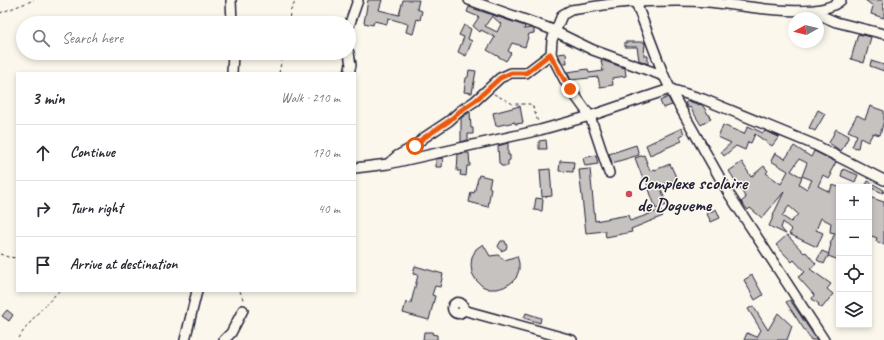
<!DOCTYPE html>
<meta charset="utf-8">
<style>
:root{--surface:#fff;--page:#f7f7f7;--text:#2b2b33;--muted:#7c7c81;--line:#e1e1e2}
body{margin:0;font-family:Caveat,sans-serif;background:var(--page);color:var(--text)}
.controls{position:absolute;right:12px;bottom:12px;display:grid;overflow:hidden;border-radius:0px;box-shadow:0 2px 6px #0003}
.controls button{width:36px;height:36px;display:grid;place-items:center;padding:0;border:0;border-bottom:1px solid var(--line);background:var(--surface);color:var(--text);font:20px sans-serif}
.compass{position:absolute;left:788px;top:12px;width:36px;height:36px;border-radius:50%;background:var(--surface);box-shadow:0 2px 6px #0003;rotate:262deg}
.stop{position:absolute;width:12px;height:12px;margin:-9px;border:3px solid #ea580c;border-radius:50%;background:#fff}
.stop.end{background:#ea580c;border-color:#fff;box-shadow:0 1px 4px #0008}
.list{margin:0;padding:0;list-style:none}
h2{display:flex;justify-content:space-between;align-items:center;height:52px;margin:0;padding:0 16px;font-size:17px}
h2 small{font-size:13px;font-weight:400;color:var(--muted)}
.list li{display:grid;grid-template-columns:26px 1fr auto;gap:12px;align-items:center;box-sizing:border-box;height:56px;padding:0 16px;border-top:1px solid var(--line)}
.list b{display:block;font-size:15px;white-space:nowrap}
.list em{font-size:13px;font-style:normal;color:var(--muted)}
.icon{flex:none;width:22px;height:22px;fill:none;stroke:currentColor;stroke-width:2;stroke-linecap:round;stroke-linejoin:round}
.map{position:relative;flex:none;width:884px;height:340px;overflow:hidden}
.search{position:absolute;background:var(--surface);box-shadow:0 2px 6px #0003;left:16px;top:16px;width:340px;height:44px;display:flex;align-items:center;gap:10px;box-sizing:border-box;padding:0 14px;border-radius:22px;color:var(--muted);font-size:15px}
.panel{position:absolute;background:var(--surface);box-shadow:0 2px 6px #0003;left:16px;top:72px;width:340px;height:220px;border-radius:0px}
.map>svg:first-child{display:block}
.building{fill:#c6c2c0;stroke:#22223b;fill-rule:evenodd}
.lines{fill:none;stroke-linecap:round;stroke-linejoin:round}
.minor-casing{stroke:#22223b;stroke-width:12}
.path{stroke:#22223b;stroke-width:1;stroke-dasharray:3 3;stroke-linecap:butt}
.minor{stroke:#fbf7ec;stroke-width:9}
.route{stroke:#ea580c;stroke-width:5}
.poi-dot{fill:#d1495b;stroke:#fbf7ec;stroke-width:1.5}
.labels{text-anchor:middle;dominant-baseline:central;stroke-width:3;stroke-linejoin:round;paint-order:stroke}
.poi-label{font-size:19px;font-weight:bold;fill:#22223b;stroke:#fbf7ec;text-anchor:start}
</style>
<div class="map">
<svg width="884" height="340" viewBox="0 0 884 340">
<rect width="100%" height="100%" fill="#fbf7ec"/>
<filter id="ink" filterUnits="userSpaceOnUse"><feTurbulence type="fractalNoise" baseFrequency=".025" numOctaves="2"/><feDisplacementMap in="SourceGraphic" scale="8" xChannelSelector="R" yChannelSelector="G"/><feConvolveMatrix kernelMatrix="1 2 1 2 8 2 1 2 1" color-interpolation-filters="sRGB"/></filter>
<g filter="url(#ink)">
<g class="building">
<path d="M368,0H382L379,10L399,15L403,0H419L417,9L422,11L420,20L417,19L413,34L406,32L408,24L388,18L387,24L374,21L373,25L364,23Z"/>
<path d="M865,0H884L883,8H884V18L871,14L873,6Z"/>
<path d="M469,7L525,26L524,29L531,28L534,29V33L529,34L525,47L512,43L508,51L511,53L506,61L487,50L495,37L481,30L480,32L473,26L479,17L467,12ZM492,16L501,24L497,32L485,26Z"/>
<path d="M464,25L471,29L468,39L472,41L466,56L458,52L464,37L459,35Z"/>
<path d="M858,34L871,37L864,63L851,59Z"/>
<path d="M625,42H645L644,56H648V64L639,60L637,47H625Z"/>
<path d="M566,53L567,63H562L558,54Z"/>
<path d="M601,60L625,68L626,76L612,78L613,85L600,87L598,77L571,80L567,72L588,69L589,73L603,71Z"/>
<path d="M871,61L884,65V71L870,66Z"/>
<path d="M469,70L476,71L472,93L464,92L466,78L468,77Z"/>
<path d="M668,97L672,105L663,108L660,101Z"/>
<path d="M688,101L697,104L699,105L700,104L703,106L711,119L701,125L690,107L688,108L685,103Z"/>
<path d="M520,106L523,123L515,124V122L496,126L493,113Z"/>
<path d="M870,106L884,111V120L880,135L873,133L868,142L860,138L858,148L852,147L857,135L848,131L857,115L865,119Z"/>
<path d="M818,110L825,114L815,131L809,128Z"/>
<path d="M470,112L471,128H473V134H468V140L461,142V118Z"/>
<path d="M723,125L744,134L748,126L763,133L765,131L779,137L772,146L755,134L751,143L748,142L745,150L736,146L724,156L721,152L731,143L718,137Z"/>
<path d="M682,128L684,134L680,136L682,141L650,155L646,145Z"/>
<path d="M836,129L849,136L841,151L829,143Z"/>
<path d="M546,140L547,149H539V141Z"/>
<path d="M508,143V155H510V160L508,161V166H501L500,163H499L498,146Z"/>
<path d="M636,145L639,155L612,163L609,154Z"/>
<path d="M794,146L811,157L814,151L836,162L830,173L832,174L829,179L823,175L818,186L830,192L832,185L839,187V260L828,256L831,244H830L835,233L830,232L831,223L821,218L816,230L823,233L817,247L789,234L792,230L783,222L781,228L786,234L769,226L774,215L773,214L775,211L784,192L762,218L750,208L748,210L741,202L746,198L729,171L742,162L751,177L764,166L768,171L766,173L781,184L788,171L771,161L775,153L785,159ZM799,159L807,163L802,176L812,180L807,189L799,184L802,177L791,171ZM789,206L798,214L791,222L782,216Z"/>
<path d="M466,153H469L470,166H467L466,176L460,175L461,171H457L458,154Z"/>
<path d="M596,155L598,164L585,166L583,158Z"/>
<path d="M644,155L650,171L654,169L655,170L670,164L677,179L660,186L667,205L656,209L645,178L643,179L635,158Z"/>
<path d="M443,158L442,167H436V159Z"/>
<path d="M560,161L574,162L573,172L559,171Z"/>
<path d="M550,169L552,196L542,197L540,170Z"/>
<path d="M590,169L595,221L628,215L630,221L661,210L663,216L631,229L632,232L606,237L605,231L586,233L579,170Z"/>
<path d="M843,169L858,175L855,182L841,176Z"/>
<path d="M479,175L491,178L489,187L491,188L488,207L469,202L471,192L474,193Z"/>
<path d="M868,181L884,190L883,193L869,187H865Z"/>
<path d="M869,197L884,202V245L876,241L877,238L869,235Z"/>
<path d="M536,198L543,199L542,211L534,210Z"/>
<path d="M716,209L720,218L711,222L707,214Z"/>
<path d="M787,235L804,253L806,252L816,264L810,269L831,284L827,289L833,294L822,308L818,305L819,304L812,299L814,295L798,277L805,272L794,260L792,262L776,245Z"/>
<path d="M501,241H505L507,246L506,249L501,251L498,246Z"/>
<path d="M483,244L490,256L498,255L505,260L517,256L519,263V270L516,278L511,283L504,287L497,289H489L482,286L476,280L472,273L471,265L472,257L476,249Z"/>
<path d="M822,251L829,254L824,264L817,260Z"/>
<path d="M415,266L443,274L440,287L435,286L432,295L435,296L429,320L403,313L406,302L411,303L418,275L413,274Z"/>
<path d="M752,275L763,295L755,300L744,280Z"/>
<path d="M790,300L817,340H811L786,302Z"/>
<path d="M753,306L768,330L778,313L792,326L787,340H744L747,333L757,337L761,330L748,309Z"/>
<path d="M7,310L13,315L9,321L2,316Z"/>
<path d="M526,313L541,318L540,323L524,318Z"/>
<path d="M424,332H433L432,334L437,335V340H423Z"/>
</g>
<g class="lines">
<g class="minor-casing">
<g id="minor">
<path d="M231,0L232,23"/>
<path d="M469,0L548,28L593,50L664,76"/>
<path d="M635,0L664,76L677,102L729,194L824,340"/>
<path d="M810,11L836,22L884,34"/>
<path d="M349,26L358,0"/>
<path d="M349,53L351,65L349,73"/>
<path d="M232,73L233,53"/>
<path d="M389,163L397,156L415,146L422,139L449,121L460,111L475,101L500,78L511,73H526L551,54"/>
<path d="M355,168L388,164L540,130L590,116L670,89L703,99L815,145L884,180"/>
<path d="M609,173L590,116L566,83L551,54L552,40L562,15L571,10C593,7 616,2 637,2C660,1 684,0 707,2C737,4 819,22 841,0"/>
<circle cx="458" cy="308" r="5.5"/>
<path d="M463,310L572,340"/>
<path d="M185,340L197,291"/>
<path d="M224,340L231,333L243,310"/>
</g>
</g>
<g class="path">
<path d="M0,13L34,0"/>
<path d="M289,23L290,12L296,0"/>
<path d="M279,73L283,53"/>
<path d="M494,94L513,104H530L533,107L538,122"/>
<path d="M0,254L8,257L17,258"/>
<path d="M240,291L244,302"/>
<path d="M18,338L36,315L59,291"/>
</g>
<use href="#minor" class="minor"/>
</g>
</g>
<g class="lines" filter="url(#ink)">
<path class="route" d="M415,146L422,139L449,121L460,111L475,101L500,78L511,73H526L550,54L562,76L570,89"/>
</g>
<circle class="poi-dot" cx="629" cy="194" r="4"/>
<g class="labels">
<g class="poi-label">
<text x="637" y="183">Complexe scolaire<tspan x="637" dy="22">de Dogueme</tspan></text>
</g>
</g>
</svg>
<div class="controls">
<button>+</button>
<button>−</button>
<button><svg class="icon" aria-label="locate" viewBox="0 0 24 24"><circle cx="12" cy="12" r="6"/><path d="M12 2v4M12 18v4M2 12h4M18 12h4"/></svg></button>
<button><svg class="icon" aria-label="layers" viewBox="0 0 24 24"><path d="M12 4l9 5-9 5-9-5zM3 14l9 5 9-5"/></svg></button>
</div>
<svg class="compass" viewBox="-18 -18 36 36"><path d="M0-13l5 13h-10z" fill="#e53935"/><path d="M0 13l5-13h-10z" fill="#7c7c81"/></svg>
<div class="stop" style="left:415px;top:146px"></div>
<div class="stop end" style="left:570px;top:89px"></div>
<div class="search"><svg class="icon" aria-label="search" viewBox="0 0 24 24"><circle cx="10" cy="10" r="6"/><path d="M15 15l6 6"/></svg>Search here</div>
<section class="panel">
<h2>3 min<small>Walk · 210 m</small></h2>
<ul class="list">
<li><svg class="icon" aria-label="ahead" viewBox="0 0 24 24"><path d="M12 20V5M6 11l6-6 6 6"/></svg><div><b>Continue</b></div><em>170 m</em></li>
<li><svg class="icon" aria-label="right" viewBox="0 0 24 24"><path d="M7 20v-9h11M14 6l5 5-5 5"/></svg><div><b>Turn right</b></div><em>40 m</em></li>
<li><svg class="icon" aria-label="arrive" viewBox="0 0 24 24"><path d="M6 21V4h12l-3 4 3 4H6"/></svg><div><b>Arrive at destination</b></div></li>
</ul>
</section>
</div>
